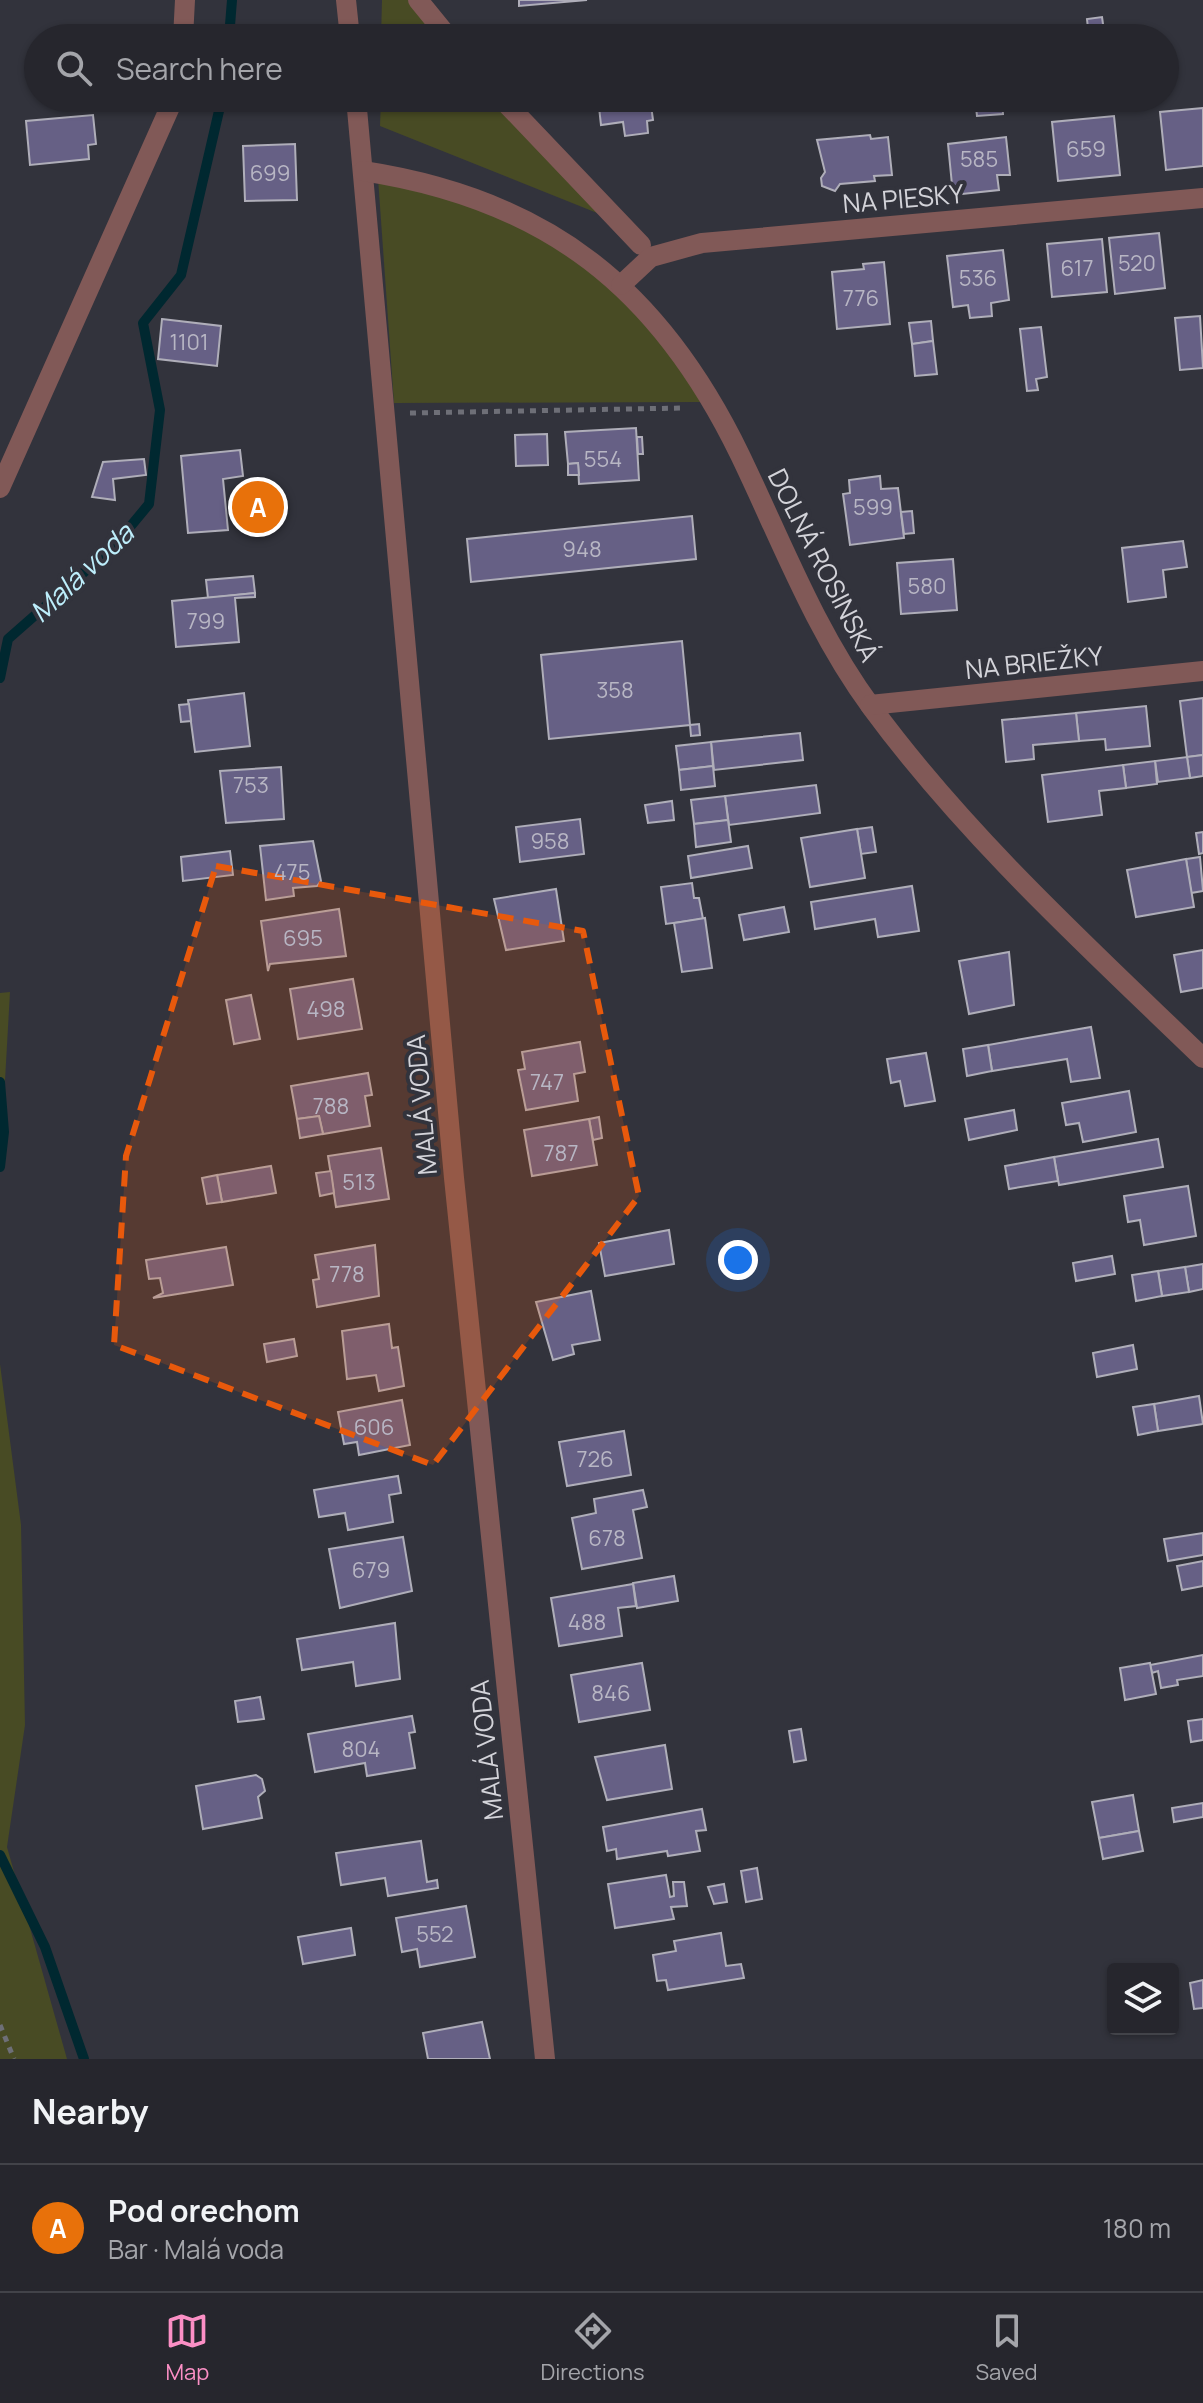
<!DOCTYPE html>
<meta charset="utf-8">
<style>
:root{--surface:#26262d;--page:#323239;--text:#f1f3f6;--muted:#a4a5aa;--line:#424349;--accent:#fb8fc5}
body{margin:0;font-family:Manrope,sans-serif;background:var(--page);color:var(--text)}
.controls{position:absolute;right:24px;bottom:24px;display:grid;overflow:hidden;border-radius:8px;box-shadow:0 2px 6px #0004}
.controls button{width:72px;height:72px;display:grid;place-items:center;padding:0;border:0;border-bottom:2px solid var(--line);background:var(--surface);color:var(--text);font:40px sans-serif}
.you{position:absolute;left:738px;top:1260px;width:28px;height:28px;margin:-20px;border:6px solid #fff;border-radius:50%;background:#1a73e8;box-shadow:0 0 0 12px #1a73e833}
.badge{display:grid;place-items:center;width:52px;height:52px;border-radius:50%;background:var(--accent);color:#fff;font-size:26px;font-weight:700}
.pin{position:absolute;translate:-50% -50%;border:4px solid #fff;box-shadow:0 2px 8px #0006}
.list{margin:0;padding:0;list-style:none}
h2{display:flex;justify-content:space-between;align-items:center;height:104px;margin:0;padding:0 32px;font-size:34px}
h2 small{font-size:26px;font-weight:400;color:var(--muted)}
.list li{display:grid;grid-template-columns:52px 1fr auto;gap:24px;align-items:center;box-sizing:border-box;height:128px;padding:0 32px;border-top:2px solid var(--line)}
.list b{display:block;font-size:30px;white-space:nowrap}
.list p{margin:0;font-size:26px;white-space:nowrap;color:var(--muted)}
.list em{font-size:26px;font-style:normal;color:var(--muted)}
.icon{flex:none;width:44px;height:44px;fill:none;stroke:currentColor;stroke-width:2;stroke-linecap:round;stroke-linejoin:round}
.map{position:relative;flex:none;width:1203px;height:2059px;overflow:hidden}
.search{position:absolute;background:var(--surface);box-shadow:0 2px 6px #0004;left:24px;right:24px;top:24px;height:88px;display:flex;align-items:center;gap:20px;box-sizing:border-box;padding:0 28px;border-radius:44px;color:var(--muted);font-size:30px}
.sheet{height:232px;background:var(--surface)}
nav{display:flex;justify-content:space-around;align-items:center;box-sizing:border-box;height:112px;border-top:2px solid var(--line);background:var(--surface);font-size:22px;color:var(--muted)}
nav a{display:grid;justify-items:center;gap:4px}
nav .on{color:var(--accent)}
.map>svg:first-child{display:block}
.green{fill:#484b24}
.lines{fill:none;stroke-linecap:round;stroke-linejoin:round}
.stream{stroke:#002830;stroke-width:10}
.building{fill:#666085;stroke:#afaeb9;stroke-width:2}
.path{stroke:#6e6f77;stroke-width:5;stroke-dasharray:6 6;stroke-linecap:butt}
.minor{stroke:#815957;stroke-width:20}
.marked{fill:#e8590c;fill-opacity:0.2;stroke:#e8590c;stroke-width:6;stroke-dasharray:16 10;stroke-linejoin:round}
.labels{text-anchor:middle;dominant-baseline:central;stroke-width:8;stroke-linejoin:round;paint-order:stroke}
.number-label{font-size:22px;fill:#b8b6c4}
.street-label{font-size:26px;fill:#d3d3d9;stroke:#32333c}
.water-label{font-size:28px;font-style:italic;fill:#bdeefb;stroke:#32333c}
</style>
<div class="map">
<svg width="1203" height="2059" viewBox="0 0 1203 2059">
<rect width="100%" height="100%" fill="#32333c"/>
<g class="green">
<path d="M382,0H417L453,38H381Z"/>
<path d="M381,98H510L632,227L380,126Z"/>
<path d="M377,164L467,196L607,278L662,332L702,402L394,403Z"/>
<path d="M10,992L0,1169V993Z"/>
<path d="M0,1364L21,1525L25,1725L7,1847L67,2059H0Z"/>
</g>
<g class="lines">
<g class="stream">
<path d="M229,38L232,0"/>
<path d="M0,678L8,639L115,545L149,504L160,410L143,323L181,275L222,98"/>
<path d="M0,1082L4,1132L0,1167"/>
<path d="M0,1855L45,1947L84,2059"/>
</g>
</g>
<g class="building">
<path d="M519,0H587L519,6Z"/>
<path d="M1102,17L1105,38H1089L1087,19Z"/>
<path d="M124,31L125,38H73V37Z"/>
<path d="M598,98H650L653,120L647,121L648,133L625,136L623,122L601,125Z"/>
<path d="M975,98H1002L1003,114L977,116Z"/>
<path d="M1203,108V166L1166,170L1160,112Z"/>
<path d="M93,115L96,144L88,145L89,159L30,165L26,121Z"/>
<path d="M1114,116L1120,175L1058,181L1052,122Z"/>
<path d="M870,135L871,139L888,137L892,175L874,176L875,181L840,184L835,191L822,186L821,178L825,172L817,140Z"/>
<path d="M1006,137L1010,175H997L999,190L953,195L948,144Z"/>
<path d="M295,144L297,200L245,201L243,146Z"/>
<path d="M1159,233L1165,288L1115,294L1109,238Z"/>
<path d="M1102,239L1107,292L1052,297L1047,244Z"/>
<path d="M1003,250L1009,300L991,303L992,316L970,318L968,305L953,307L947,256Z"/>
<path d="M884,262L890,324L837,329L832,272L864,269L863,264Z"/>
<path d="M1200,316L1203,368L1180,370L1175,318Z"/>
<path d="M162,319L221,326L217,366L158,359Z"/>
<path d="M931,321L933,341L912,344L909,323Z"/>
<path d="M1041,327L1047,377L1036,379L1038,390L1027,391L1020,329Z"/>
<path d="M933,341L937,374L915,376L912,344Z"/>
<path d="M636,428L639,480L579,484L578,463L568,464L565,432Z"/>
<path d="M547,434L548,465L516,466L515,435Z"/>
<path d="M637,437H642L643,454H638Z"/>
<path d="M240,450L243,476L223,479L228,530L188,533L181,456Z"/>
<path d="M144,459L146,475L113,479L115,500L92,497L103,462Z"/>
<path d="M578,463L579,475H568V464Z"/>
<path d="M880,476L881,489L898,488L904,538L850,545L843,494L850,493L849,480Z"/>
<path d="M912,511L914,533L904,534L901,512Z"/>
<path d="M692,516L696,559L471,582L467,539Z"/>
<path d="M1183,541L1187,567L1163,570L1166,597L1128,602L1122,548Z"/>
<path d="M953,559L957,610L901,614L897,563Z"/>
<path d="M253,576L255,593L208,598L206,580Z"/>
<path d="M255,593V597L235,598L239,642L176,647L172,601Z"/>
<path d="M682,641L690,725L549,739L541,655Z"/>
<path d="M244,693L250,746L195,752L188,700Z"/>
<path d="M1203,698V755L1187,757L1180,701Z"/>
<path d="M189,704L191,721L181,722L179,705Z"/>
<path d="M1146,706L1150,746L1106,750L1105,739L1079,741L1076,713Z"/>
<path d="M1076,713L1079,741L1033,745L1034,759L1006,762L1002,720Z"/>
<path d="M699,724L700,735L691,736L690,725Z"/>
<path d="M800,733L803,760L714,770L711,742Z"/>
<path d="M711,742L713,766L679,770L676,746Z"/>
<path d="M1203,755V776L1190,778L1187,757Z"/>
<path d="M1187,757L1190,778L1158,782L1155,761Z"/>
<path d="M1155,761L1157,784L1126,788L1123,765Z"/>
<path d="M1123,765L1126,788L1099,791L1102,815L1048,822L1042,775Z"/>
<path d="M713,766L715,786L681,790L679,770Z"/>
<path d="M281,767L284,819L226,823L220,771Z"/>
<path d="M816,785L820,813L729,825L725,796Z"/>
<path d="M725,796L728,820L694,824L691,800Z"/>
<path d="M672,801L674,820L648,823L645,805Z"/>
<path d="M580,819L584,854L520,862L516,827Z"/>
<path d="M728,820L731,842L696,847L694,824Z"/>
<path d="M872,827L876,852L861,854L857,829Z"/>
<path d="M857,829L865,878L810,887L801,838Z"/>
<path d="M1203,832V853L1199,854L1196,833Z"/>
<path d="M313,841L321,881L317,886L293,888L294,896L266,900L260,846Z"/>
<path d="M748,846L752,868L691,878L688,856Z"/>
<path d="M230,851L233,875L183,881L181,857Z"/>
<path d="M1200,857L1203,891L1191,893L1186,859Z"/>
<path d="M1186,859L1194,907L1136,917L1127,870Z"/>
<path d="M692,883L694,898H699L703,919L666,924L661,887Z"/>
<path d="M912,886L919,931L878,937L875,919L815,929L811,902Z"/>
<path d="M556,889L564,941L506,950L494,899Z"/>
<path d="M784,907L789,932L744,940L739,915Z"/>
<path d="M339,909L346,956L270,964L268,971L261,921Z"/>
<path d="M705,918L712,968L682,972L674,923Z"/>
<path d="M1203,950V988L1181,992L1174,955Z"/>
<path d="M1009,952L1014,1005L969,1014L959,961Z"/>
<path d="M353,979L362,1029L298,1039L290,989Z"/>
<path d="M251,995L260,1039L234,1044L226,1000Z"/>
<path d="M1091,1027L1100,1078L1071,1082L1067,1059L992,1071L988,1045Z"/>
<path d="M580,1042L585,1072L574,1074L578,1101L526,1110L518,1070L525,1069L522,1052Z"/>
<path d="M988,1045L992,1071L967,1076L963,1049Z"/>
<path d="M926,1053L935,1101L905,1106L900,1081L891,1083L887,1059Z"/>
<path d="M368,1073L372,1095L365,1096L370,1126L323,1134L319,1116L297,1119L291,1086Z"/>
<path d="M1129,1091L1136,1132L1083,1142L1079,1123L1066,1125L1062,1103Z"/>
<path d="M1014,1110L1017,1130L969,1140L965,1119Z"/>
<path d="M319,1116L323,1134L300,1138L297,1119Z"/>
<path d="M599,1117L602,1138L593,1140L589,1119Z"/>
<path d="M589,1119L597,1165L532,1176L524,1130Z"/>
<path d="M1158,1139L1163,1167L1059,1185L1054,1157Z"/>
<path d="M381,1148L389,1199L336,1207L328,1156Z"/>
<path d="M1054,1157L1058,1181L1009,1189L1005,1166Z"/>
<path d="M271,1166L276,1193L222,1202L217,1175Z"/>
<path d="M331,1171L334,1193L320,1196L316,1173Z"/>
<path d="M217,1175L222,1202L207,1204L202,1178Z"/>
<path d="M1188,1186L1196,1236L1144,1245L1140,1220L1128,1222L1124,1196Z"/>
<path d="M669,1230L674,1264L605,1276L599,1243Z"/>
<path d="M375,1245L379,1296L317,1307L313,1280L319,1279L315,1255Z"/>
<path d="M226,1247L233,1285L153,1298L163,1293L160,1278L149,1279L146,1260Z"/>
<path d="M1112,1256L1115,1274L1076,1281L1073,1263Z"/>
<path d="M1203,1264V1289L1189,1292L1185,1267Z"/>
<path d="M1185,1267L1189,1292L1162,1296L1158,1271Z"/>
<path d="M1158,1271L1162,1296L1136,1301L1132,1275Z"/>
<path d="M591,1291L600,1340L572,1345L574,1354L553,1360L536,1302Z"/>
<path d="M389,1324L392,1348L398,1347L404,1386L379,1391L376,1375L347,1379L342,1331Z"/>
<path d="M294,1339L297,1356L267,1362L264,1344Z"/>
<path d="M1133,1345L1137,1369L1097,1377L1093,1353Z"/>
<path d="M1199,1396L1203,1424L1158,1431L1154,1404Z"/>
<path d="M402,1400L410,1445L359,1455L357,1442L344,1444L338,1412Z"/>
<path d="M1154,1404L1158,1431L1138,1435L1133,1407Z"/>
<path d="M624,1431L631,1475L567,1486L559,1442Z"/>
<path d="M398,1476L401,1493L389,1495L393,1522L348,1530L345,1513L319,1517L314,1490Z"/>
<path d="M643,1490L647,1507L633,1510L642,1558L582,1569L572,1518L596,1513L594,1499Z"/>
<path d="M1203,1533V1555L1168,1561L1164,1539Z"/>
<path d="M403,1537L412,1591L340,1608L329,1549Z"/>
<path d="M1203,1561V1586L1182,1590L1177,1566Z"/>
<path d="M674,1576L678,1601L637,1608L633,1583Z"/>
<path d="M633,1584L636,1606L618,1608L622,1636L559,1646L551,1598Z"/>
<path d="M395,1623L400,1679L356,1686L353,1662L302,1670L297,1639Z"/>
<path d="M1203,1655V1676L1177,1680L1178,1685L1161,1688L1158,1671L1152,1673L1150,1665Z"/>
<path d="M642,1663L650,1710L579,1722L571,1675Z"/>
<path d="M1150,1663L1156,1694L1125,1700L1120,1668Z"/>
<path d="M260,1697L264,1719L238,1722L235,1701Z"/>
<path d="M412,1716L415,1732L409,1733L415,1768L367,1776L365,1763L315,1772L308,1734Z"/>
<path d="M1203,1719V1740L1191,1742L1188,1721Z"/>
<path d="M801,1729L806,1760L794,1762L789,1731Z"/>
<path d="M665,1745L672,1789L607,1800L595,1757Z"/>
<path d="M256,1775L262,1779L265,1791L258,1797L262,1818L203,1829L196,1786Z"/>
<path d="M1133,1795L1139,1831L1099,1838L1092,1802Z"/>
<path d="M1203,1803V1817L1174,1822L1172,1808Z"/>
<path d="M702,1809L706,1830L696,1831L700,1851L668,1856L667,1851L617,1859L616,1849L607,1851L603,1827Z"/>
<path d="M1139,1831L1143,1851L1103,1859L1099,1838Z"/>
<path d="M421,1841L427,1882L437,1880L438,1888L388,1896L385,1878L341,1885L336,1853Z"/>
<path d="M757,1868L762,1899L746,1902L741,1871Z"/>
<path d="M666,1875L670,1897L674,1896L673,1882H684L687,1906L671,1907L674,1919L615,1928L608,1884Z"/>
<path d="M724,1884L727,1902L714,1904L708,1887Z"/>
<path d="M466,1906L475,1957L420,1967L417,1949L402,1952L396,1918Z"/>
<path d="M351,1928L355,1955L303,1964L298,1937Z"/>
<path d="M721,1933L726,1966L741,1964L744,1978L668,1990L666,1980L657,1981L653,1955L676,1951L674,1941Z"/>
<path d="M1203,1980V2008L1194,2009L1190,1983Z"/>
<path d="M482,2022L490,2059H428L423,2033Z"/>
</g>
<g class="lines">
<g class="path">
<path d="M410,413L683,408"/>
<path d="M0,2025L14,2059"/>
</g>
<g class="minor">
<path d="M346,0L350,38"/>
<path d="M418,0L449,38"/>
<path d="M183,38L185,0"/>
<path d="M356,98L454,1178L545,2059"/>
<path d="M501,98L641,245"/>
<path d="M363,171C547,199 659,288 740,455C781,540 815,631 872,708C967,837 1088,947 1203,1058"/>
<path d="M621,285L651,257L702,243L1203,198"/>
<path d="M0,488L174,98"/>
<path d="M870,705L1203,671"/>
</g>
</g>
<path class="marked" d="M216,866L583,931L639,1196L433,1465L114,1345L126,1156Z"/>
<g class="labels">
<g class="number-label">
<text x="1086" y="149">659</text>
<text x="979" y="159">585</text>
<text x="270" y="173">699</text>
<text x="1137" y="263">520</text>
<text x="1077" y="268">617</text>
<text x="978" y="278">536</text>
<text x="861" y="298">776</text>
<text x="189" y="342">1101</text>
<text x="603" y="459">554</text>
<text x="873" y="507">599</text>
<text x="582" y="549">948</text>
<text x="927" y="586">580</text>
<text x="206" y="621">799</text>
<text x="615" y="690">358</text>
<text x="251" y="785">753</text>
<text x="550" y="841">958</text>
<text x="292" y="872">475</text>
<text x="303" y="938">695</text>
<text x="326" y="1009">498</text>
<text x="547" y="1082">747</text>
<text x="331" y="1106">788</text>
<text x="561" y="1153">787</text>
<text x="359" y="1182">513</text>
<text x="347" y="1274">778</text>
<text x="374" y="1427">606</text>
<text x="595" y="1459">726</text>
<text x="607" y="1538">678</text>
<text x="371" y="1570">679</text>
<text x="587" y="1622">488</text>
<text x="611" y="1693">846</text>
<text x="361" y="1749">804</text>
<text x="435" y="1934">552</text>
</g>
<g class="street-label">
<text transform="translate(903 198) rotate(-5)">NA PIESKY</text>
<text transform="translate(824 565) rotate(63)">DOLNÁ ROSINSKÁ</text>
<text transform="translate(1034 662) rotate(-6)">NA BRIEŽKY</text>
<text transform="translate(421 1105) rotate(-95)">MALÁ VODA</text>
<text transform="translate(486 1750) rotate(-96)">MALÁ VODA</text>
</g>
<g class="water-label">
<text transform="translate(81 572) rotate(-43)">Malá voda</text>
</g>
</g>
</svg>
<div class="controls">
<button><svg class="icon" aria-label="layers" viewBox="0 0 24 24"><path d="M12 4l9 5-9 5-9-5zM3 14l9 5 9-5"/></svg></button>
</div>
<div class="you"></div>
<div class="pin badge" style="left:258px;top:507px;background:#e8710a">A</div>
<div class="search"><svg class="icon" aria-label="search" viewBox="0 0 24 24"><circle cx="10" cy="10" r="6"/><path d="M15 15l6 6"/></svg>Search here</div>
</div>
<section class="sheet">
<h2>Nearby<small></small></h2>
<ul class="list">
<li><span class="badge" style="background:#e8710a">A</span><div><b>Pod orechom</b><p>Bar · Malá voda</p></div><em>180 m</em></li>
</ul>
</section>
<nav>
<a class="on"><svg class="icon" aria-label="map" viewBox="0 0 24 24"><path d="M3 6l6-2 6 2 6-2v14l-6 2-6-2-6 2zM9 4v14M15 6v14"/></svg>Map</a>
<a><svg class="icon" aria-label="directions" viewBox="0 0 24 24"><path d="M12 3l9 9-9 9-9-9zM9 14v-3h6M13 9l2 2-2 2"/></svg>Directions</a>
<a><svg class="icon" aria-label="saved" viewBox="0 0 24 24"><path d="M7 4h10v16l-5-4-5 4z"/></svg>Saved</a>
</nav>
